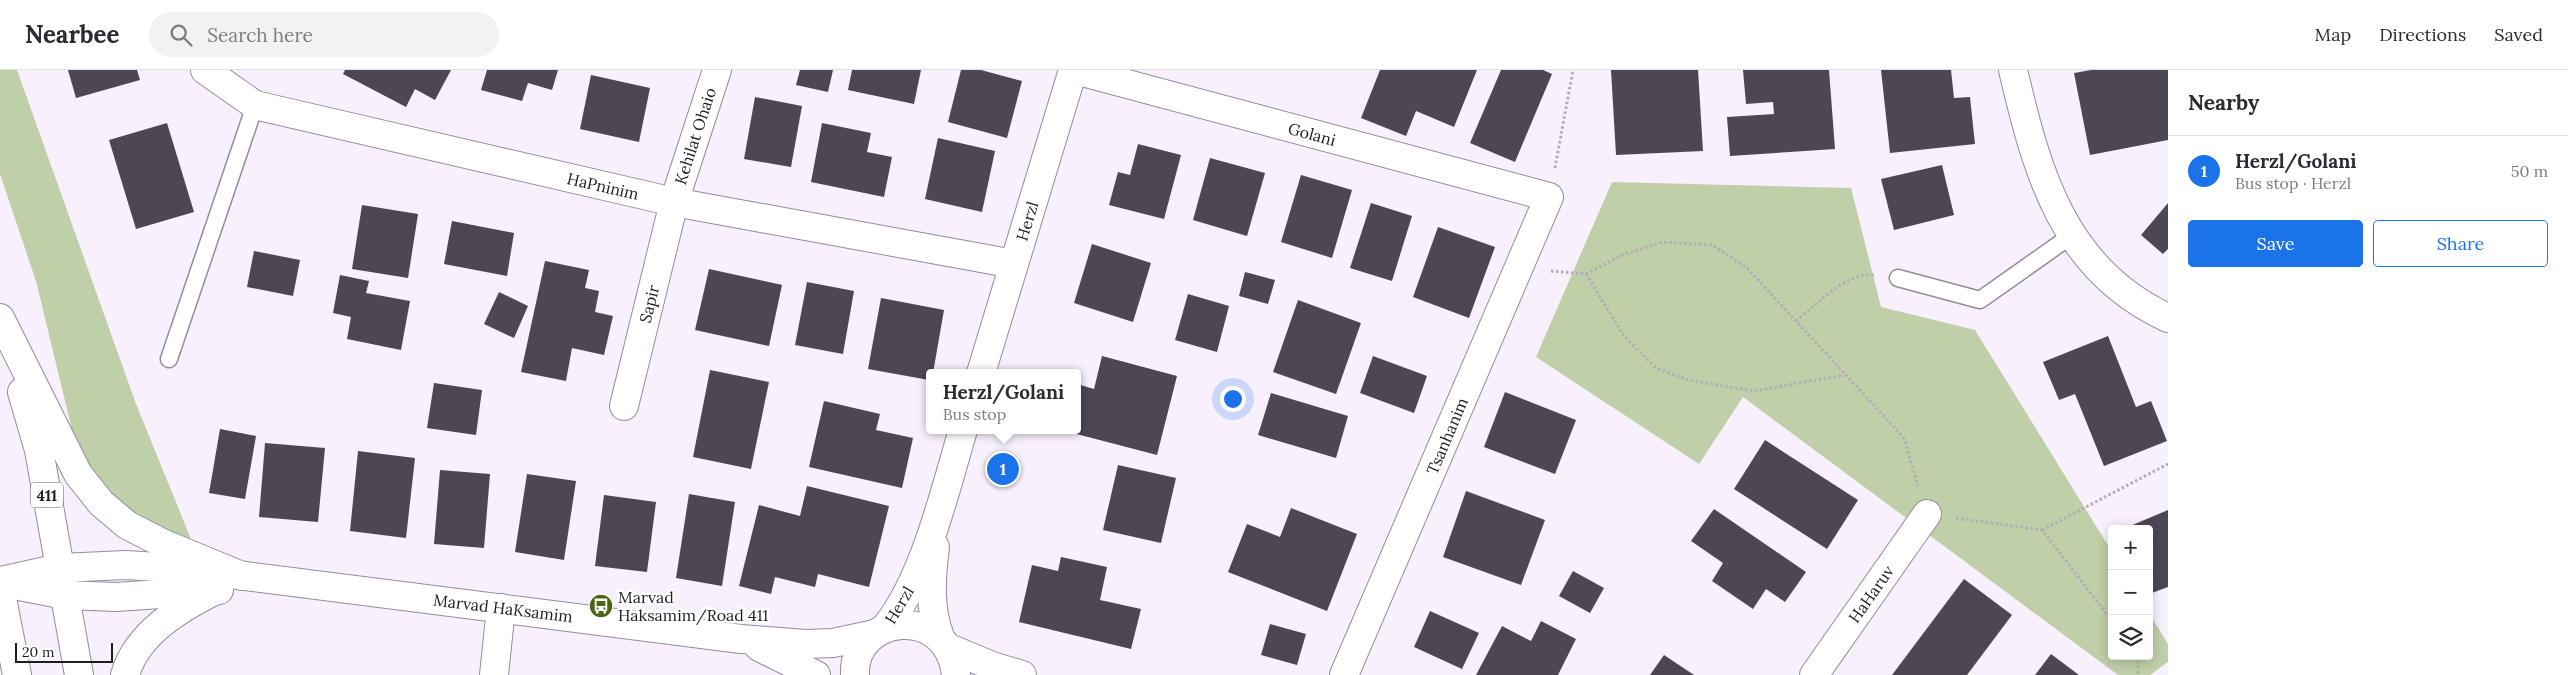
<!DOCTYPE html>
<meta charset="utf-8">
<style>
:root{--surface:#fff;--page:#f2f2f3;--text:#2b2b33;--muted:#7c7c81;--line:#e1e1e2;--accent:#1a73e8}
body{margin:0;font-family:Lora,serif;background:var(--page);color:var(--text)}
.controls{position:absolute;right:15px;bottom:15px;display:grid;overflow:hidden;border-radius:5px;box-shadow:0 2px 12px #0003}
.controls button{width:45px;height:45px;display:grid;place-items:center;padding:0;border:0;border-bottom:1px solid var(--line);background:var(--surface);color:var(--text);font:25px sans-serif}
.scale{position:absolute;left:15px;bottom:12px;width:98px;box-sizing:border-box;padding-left:5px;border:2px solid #1f1c22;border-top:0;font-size:14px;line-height:18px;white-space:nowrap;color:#1f1c22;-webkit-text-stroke:4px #fff;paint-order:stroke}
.you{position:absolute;left:1232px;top:328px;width:18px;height:18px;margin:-12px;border:4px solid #fff;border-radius:50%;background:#1a73e8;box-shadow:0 0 0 8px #1a73e833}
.badge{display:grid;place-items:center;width:32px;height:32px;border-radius:50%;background:var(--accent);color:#fff;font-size:16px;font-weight:700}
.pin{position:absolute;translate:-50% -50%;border:2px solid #fff;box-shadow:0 1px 5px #0006}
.popup{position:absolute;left:926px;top:299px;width:155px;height:65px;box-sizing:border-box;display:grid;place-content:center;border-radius:5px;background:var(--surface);filter:drop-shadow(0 1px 4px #0005);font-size:16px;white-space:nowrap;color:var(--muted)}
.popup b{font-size:19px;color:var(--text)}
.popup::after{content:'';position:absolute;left:50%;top:100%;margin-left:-10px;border:10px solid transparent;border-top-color:var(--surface)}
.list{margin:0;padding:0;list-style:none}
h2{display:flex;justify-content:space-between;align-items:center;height:65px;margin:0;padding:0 20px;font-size:21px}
h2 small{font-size:16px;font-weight:400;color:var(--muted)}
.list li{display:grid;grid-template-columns:32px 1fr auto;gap:15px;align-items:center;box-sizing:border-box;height:70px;padding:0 20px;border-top:1px solid var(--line)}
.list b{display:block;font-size:19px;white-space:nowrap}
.list p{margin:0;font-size:16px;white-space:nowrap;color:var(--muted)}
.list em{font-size:16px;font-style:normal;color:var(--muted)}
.actions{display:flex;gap:10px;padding:15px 20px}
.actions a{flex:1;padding:11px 0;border:1px solid var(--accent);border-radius:5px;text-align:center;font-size:18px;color:var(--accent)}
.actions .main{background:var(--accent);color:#fff}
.icon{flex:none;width:28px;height:28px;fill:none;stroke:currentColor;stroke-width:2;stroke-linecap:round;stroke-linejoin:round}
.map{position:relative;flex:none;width:2168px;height:605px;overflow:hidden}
header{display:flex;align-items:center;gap:30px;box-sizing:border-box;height:70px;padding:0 25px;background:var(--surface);border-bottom:1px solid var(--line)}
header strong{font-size:24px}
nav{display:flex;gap:28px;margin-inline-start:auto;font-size:18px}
.search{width:350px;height:45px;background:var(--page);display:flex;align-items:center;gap:12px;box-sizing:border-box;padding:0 18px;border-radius:28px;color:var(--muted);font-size:19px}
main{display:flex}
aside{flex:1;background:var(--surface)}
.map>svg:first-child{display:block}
.green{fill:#bfcfa8}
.building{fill:#4e4654}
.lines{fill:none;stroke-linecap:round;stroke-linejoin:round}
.lane-casing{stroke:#958c9b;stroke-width:19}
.street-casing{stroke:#958c9b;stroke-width:30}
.secondary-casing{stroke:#958c9b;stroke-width:30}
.primary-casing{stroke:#958c9b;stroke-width:30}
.path{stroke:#b4adb8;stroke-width:3;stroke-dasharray:2.5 2.5;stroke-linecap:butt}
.lane{stroke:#fff;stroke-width:16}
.street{stroke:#fff;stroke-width:28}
.secondary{stroke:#fff;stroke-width:28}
.primary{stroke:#fff;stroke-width:28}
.labels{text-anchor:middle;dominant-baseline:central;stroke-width:5;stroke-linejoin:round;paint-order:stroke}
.shield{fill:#fff;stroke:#626064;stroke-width:1}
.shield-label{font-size:15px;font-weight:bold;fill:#1f1c22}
.street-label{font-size:16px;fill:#1f1c22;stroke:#fff}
.poi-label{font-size:16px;fill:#1f1c22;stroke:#fff;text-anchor:start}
</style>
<header>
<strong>Nearbee</strong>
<div class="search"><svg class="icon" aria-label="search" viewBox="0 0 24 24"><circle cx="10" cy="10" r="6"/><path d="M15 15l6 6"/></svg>Search here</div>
<nav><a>Map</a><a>Directions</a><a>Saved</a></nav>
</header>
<main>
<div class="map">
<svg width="2168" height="605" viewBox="0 0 2168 605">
<rect width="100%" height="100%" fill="#f8f0fd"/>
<g class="green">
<path d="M0,0H17L136,334L191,469L143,453L117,432L90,403L74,368L36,211L0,104Z"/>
<path d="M1612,112L1851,118L1881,237L1975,260L2112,482V586H2149V543L2168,574V592L2150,605H2118L1743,327L1699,394L1536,287Z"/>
</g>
<g class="building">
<path d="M68,0H137L140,10L76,28Z"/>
<path d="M345,0H451L435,30L415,19L406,37L343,4Z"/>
<path d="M487,0H558L552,20L528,13L522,31L481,20Z"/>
<path d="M800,0H833L828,22L796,15Z"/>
<path d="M852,0H921L914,34L848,20Z"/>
<path d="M961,0H981L1022,11L1007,68L948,52Z"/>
<path d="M1380,0H1477L1454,57L1416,41L1406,66L1361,48Z"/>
<path d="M1501,0H1543L1552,4L1515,92L1470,73Z"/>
<path d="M1611,0H1698L1703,81L1616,85Z"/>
<path d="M1743,0H1829L1835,79L1730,86L1727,47L1774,44L1773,32L1746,34Z"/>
<path d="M1881,0H1951L1954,28L1970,27L1975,74L1890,83Z"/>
<path d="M2091,0H2168V70L2090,85L2074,3Z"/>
<path d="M591,5L650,18L639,72L580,59Z"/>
<path d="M755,27L802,36L791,97L744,89Z"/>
<path d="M167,53L194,142L136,159L109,70Z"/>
<path d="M822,53L871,63L867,82L892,87L884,127L811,112Z"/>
<path d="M938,68L995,81L982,142L925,129Z"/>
<path d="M1138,74L1181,85L1164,149L1109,135L1118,102L1130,105Z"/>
<path d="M1210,88L1265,103L1247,166L1193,150Z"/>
<path d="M1942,95L1954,145L1894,160L1881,109Z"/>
<path d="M1301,105L1352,120L1332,188L1281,172Z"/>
<path d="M1371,133L1412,146L1392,211L1350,198Z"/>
<path d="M2168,133V179L2163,184L2141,165Z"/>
<path d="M362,135L418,144L408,208L352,199Z"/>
<path d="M452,151L514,163L507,206L444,194Z"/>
<path d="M1438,157L1495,177L1469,248L1413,227Z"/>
<path d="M1092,174L1151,193L1133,252L1074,233Z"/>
<path d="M254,181L300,190L293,226L247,217Z"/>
<path d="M545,191L589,200L585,218L599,221L595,242L613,246L604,285L572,278L566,311L521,302Z"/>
<path d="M709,199L782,215L769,276L695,260Z"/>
<path d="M1245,202L1275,210L1268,234L1239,226Z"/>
<path d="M340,205L369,211L366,223L410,231L401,280L347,269L351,247L333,243Z"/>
<path d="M807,212L854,221L843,284L795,275Z"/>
<path d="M499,222L528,236L514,268L484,254Z"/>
<path d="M1188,224L1229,236L1217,282L1175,270Z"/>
<path d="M881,228L944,240L933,303H929V310L868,299Z"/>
<path d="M1298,230L1361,253L1336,324L1273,302Z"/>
<path d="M2108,266L2136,337L2151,331L2167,371L2104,396L2075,324L2059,330L2043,292Z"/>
<path d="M1102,286L1177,306L1157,385L1065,361L1077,360V314L1094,319Z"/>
<path d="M1373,286L1427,306L1414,343L1360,323Z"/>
<path d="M710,300L769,312L751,399L693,387Z"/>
<path d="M434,313L482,320L476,365L427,358Z"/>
<path d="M1505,322L1576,350L1555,404L1484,377Z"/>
<path d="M1271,323L1348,346L1336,388L1258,365Z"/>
<path d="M824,331L880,344L876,360L913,368L902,418L809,397Z"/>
<path d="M220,359L256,366L245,429L209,423Z"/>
<path d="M1765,370L1858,430L1827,479L1734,419Z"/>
<path d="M265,373L325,378L318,452L259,447Z"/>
<path d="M358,381L415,388L406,468L350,461Z"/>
<path d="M1118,395L1176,408L1161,473L1103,460Z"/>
<path d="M440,400L490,404L484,478L434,474Z"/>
<path d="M527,404L576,411L564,490L515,482Z"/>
<path d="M807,416L889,436L869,517L818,504L815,517L775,507L771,524L739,516L759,435L800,446Z"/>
<path d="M1466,421L1545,450L1521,515L1443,487Z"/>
<path d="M689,424L735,432L722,516L676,508Z"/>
<path d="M604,425L656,432L647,502L595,496Z"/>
<path d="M1291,438L1357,464L1327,541L1228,502L1247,454L1280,467Z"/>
<path d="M1714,439L1806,502L1785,532L1766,519L1753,539L1712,511L1723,493L1691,471Z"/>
<path d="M2168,440V517L2149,524V459H2123Z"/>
<path d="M1061,487L1107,497L1100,530L1141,539L1131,579L1019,552L1032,495L1058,501Z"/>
<path d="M1573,501L1604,518L1590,543L1559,526Z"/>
<path d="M1964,509L2012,545L1967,605H1892Z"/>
<path d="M1430,541L1479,563L1462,599L1414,577Z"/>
<path d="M1541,551L1576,569L1558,605H1476L1502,556L1531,571Z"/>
<path d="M1270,554L1306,564L1297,595L1261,585Z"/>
<path d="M2051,584L2079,605H2035Z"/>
<path d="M1664,585L1694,605H1650Z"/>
</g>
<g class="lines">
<g class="lane-casing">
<g id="lane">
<path d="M1898,208L1980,230L2072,165"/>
<path d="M169,289L255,35"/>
</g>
</g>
<g class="street-casing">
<g id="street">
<path d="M205,0L255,35L674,132L1014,194"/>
<path d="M1075,0L1549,127L1344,605"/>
<path d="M2013,0C2037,102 2063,200 2168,248"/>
<path d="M624,336L674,132L717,0"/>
<path d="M949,578L992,596L1022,605"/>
<path d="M494,605L501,538"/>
<path d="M1814,605L1927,444"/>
</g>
</g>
<g class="secondary-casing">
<g id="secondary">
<path d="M981,303L1073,0"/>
<path d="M935,477C931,508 929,538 940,567"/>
<path d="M0,511L60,498L126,495L191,499L741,569L806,574L833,573L875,564"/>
<path d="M9,514L65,525L116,527L219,520"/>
<path d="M884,559C924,512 945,420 963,360"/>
<path d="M759,577L816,605"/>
<path d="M855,605C852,545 948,532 956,605"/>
</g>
</g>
<g class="primary-casing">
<g id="primary">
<path d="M0,248L78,404L101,433L127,455L162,473L242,506"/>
<path d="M22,322L39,380L79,605"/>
<path d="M0,518L17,605"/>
<path d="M125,605C137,563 180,538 216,520"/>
</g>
</g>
<g class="path">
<path d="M1555,98L1573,0"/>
<path d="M1551,201L1586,204L1622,185L1662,172L1712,175L1747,198L1904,368L1918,416"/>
<path d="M1586,204L1624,266L1656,298L1688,310L1754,321L1844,305"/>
<path d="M1796,251C1818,234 1845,202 1875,205"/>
<path d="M1956,448L2042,460L2112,551"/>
<path d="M2042,460L2168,394"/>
<path d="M2138,586V605"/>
</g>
<use href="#lane" class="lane"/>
<use href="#street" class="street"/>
<use href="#secondary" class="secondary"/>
<use href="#primary" class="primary"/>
</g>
<defs>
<g id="bus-disc" transform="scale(1.25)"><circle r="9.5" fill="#4b6514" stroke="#fff"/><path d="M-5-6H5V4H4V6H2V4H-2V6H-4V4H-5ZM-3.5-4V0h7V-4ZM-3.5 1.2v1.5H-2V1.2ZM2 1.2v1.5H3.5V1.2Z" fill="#fff"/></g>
</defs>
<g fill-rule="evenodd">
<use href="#bus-disc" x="601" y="536"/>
</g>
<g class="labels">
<rect class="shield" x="31" y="412.5" width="32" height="25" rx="4"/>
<g class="shield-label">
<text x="47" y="425">411</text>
</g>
<g class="street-label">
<text transform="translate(1312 64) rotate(15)">Golani</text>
<text transform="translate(695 66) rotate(-72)">Kehilat Ohaio</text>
<text transform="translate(603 116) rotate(13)">HaPninim</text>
<text transform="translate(1027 151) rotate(-73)">Herzl</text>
<text transform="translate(649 234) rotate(-76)">Sapir</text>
<text transform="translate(1447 366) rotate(-67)">Tsanhanim</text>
<text transform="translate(1871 524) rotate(-55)">HaHaruv</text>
<text transform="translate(899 535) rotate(-59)">Herzl</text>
<text transform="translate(503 538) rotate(7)">Marvad HaKsamim</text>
</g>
<g class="poi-label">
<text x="618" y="527">Marvad<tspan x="618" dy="18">Haksamim/Road 411</tspan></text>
</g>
</g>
</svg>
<div class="controls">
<button>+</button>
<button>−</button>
<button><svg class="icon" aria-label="layers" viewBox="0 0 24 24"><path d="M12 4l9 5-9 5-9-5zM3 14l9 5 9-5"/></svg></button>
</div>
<div class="scale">20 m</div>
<div class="you"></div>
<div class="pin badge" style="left:1003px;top:399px">1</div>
<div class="popup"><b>Herzl/Golani</b>Bus stop</div>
</div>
<aside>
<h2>Nearby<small></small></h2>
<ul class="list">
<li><span class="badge">1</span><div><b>Herzl/Golani</b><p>Bus stop · Herzl</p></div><em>50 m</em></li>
</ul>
<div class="actions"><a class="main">Save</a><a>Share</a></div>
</aside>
</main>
